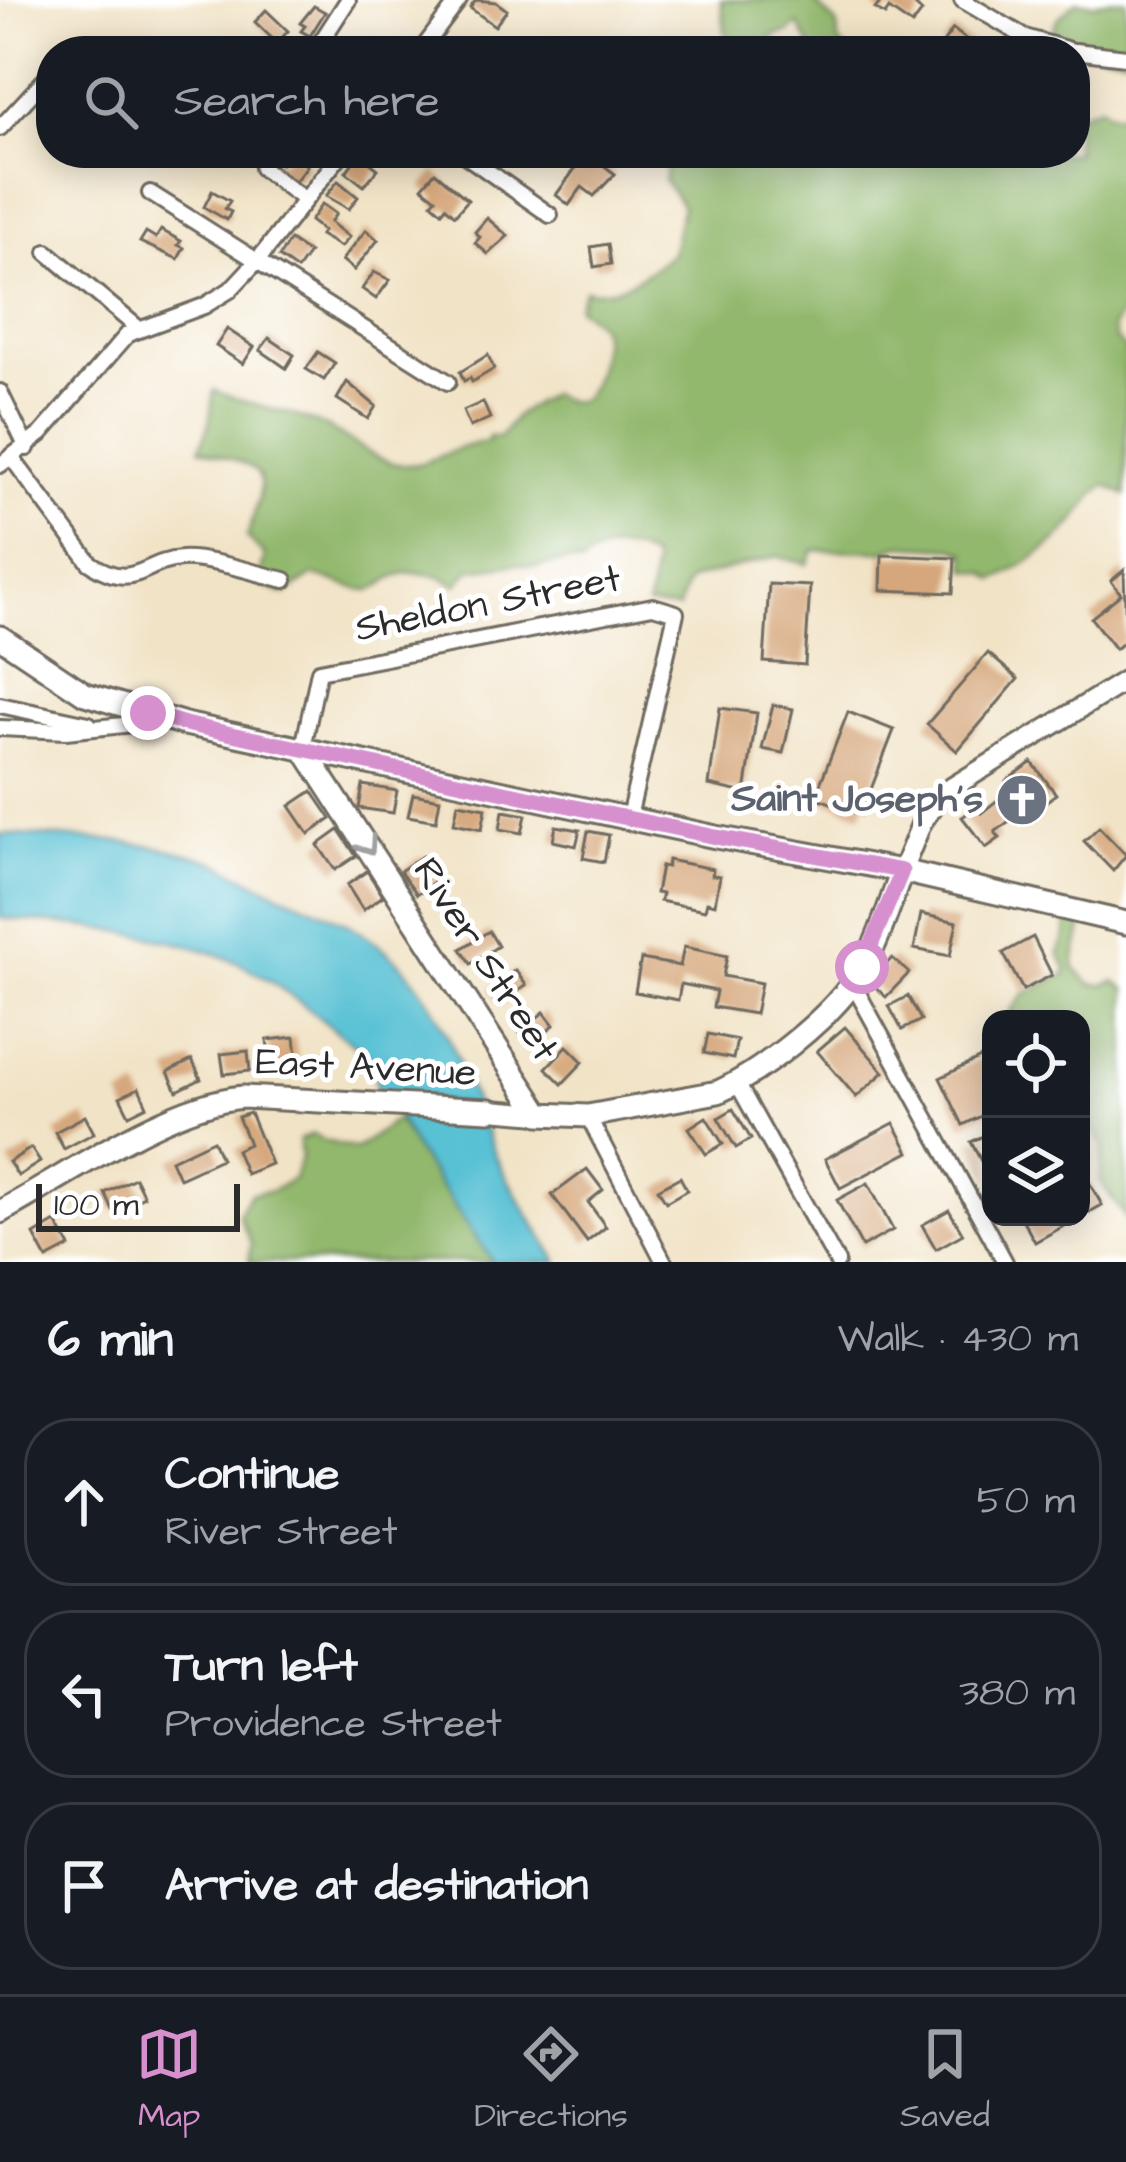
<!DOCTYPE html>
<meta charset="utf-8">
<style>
:root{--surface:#171b24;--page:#242831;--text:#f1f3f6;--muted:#9ea1a6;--line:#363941;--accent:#d690ce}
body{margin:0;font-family:"Architects Daughter",sans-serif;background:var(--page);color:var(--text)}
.controls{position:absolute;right:36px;bottom:36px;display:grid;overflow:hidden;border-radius:24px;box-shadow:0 6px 30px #0003}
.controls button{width:108px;height:108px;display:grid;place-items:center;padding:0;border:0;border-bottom:3px solid var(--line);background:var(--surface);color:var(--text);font:60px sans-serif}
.scale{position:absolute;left:36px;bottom:30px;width:204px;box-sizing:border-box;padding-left:12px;border:6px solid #2b2b2b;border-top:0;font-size:33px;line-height:42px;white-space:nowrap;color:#2b2b2b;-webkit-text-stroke:9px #fff;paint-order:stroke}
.stop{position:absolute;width:36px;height:36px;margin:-27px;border:9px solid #d690ce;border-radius:50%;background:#fff}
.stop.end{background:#d690ce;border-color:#fff;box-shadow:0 3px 12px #0008}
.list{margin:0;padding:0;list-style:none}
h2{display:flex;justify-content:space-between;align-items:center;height:156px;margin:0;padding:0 48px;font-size:51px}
h2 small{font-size:39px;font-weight:400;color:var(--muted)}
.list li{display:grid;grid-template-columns:78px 1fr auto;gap:36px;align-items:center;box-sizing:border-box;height:168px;margin:0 24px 24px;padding:0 24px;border:3px solid var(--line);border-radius:48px}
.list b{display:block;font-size:45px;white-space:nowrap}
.list p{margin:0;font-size:39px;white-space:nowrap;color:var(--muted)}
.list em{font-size:39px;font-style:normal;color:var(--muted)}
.icon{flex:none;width:66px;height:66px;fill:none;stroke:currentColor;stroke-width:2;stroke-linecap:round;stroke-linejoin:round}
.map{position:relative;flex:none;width:1126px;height:1262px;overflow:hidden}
.search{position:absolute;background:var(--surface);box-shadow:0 6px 30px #0003;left:36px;right:36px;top:36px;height:132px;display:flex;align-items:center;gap:30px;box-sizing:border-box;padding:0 42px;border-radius:48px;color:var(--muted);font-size:45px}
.sheet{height:732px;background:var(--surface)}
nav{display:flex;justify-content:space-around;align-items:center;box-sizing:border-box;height:168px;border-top:3px solid var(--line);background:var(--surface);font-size:33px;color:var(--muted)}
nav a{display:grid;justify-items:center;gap:6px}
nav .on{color:var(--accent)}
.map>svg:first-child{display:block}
.forest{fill:#92b86d;stroke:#5e724c;stroke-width:3}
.water{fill:#58c1d4;stroke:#427680;stroke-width:3}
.building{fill:#d6a77b}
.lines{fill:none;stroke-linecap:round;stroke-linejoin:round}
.minor-casing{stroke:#706b61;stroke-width:20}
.tertiary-casing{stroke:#706b61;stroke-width:24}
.secondary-casing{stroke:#706b61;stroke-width:27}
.minor{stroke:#fff;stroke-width:14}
.tertiary{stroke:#fff;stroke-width:18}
.secondary{stroke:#fff;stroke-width:21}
.oneway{stroke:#a0a0a0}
.route{stroke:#d690ce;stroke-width:15}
.labels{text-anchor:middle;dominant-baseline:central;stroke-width:10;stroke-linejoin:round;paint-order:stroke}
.street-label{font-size:39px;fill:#2b2b2b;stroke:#fff}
.worship-label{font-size:39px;font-weight:bold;fill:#5b616d;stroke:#fff;text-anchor:end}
</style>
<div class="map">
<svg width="1126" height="1262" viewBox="0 0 1126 1262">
<rect width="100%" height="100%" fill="#fff"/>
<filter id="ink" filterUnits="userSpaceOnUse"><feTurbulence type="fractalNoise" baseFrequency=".00833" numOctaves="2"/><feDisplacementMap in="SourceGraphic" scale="24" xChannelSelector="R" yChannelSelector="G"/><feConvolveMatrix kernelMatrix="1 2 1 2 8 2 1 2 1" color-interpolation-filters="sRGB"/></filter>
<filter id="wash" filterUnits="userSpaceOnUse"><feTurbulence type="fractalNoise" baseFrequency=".004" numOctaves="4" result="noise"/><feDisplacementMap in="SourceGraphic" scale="48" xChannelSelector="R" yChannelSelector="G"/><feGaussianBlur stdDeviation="2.7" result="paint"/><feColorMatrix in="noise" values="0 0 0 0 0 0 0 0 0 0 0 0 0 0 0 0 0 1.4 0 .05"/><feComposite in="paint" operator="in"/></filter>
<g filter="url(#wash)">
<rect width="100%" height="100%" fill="#f1e3c6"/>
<g class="forest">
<path d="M721,0H811L837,24L838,41L847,51H813L798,24L789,32L773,36L765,51H728Z"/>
<path d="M1109,0H1126V57L1048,44L1057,19L1077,1L1092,4Z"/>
<path d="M1100,106L1107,112L1123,115L1126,121V307L1112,327L1116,340L1126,349V495L1106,485C1090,495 1086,508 1074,522C1053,547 1024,566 995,580L986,573L967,570L966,553L955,548L900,545L883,551L814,550L807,564L777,556L693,579L687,583L678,609L648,606L654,562C635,543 600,545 582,564L567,561L536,567L517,564L470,570L457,585C441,575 411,568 393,577C384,581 380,589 369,590C356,591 330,579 314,575L285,594L258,584L265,556L247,537C270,466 270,472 200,448L209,425L214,390C254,409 300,411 339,434C360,447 382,465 408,465C427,466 461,443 488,442L489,437H500L518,414L550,394C559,398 569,404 579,401C593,397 608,341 600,327C596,320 584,313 577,307L585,290C620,295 646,275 672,253L682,206L664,180L669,157L693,160L708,153L742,169L757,165L763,153H1075V115Z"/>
<path d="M1067,909L1083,915C1083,935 1076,947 1074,966L1090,984L1103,985L1115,981L1126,989V1219L1100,1180L1103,1145L1081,1111V1019H1017L1009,1013L1024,994L1064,975L1067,970L1059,953L1066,935Z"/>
<path d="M397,1119L493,1262H249L251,1243L238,1214L250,1194L272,1191L294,1178L301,1157L299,1140L313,1134L325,1141L356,1149Z"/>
</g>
<path class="water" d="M0,834C70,838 142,838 209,860C229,867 247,879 267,888C320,910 368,927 407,971C452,1022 470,1098 497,1159C514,1195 538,1228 558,1262H493L414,1148L388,1096L377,1087L375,1070L364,1052C325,1024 287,988 244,966C182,934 70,924 0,918Z"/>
<g id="blocks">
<g class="building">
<path d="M476,0L496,2L507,10L495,26L470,8Z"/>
<path d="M882,0H910L922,12L912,25L889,9L885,15L875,9Z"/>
<path d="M314,6L325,12L310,36L301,31L305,26L300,23Z"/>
<path d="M266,10L288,31L277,43L255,22Z"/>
<path d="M953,29L981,51H951L942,44Z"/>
<path d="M290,153H304L299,159L307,166L294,183L272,167L277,161L281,164Z"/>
<path d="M574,153H587L584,156L596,165L598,161L615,174L594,196L582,187L569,205L556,195L577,166L569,160Z"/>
<path d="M359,154L378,169L364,186L346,172Z"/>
<path d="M435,172L468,200L455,215L446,207L442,212L432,203L436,198L422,187Z"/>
<path d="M338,181L358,197L349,209L326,196Z"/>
<path d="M212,191L230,201L225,209L231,212L227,220L204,207Z"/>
<path d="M322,204L336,214L330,222L349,237L341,247L320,235L323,231L310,221Z"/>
<path d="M487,218L508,236L488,254L475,243L480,237L475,232Z"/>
<path d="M161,230L181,241L178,245L184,248L178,259L140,242L146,232L156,238Z"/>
<path d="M366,230L378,240L354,270L342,260Z"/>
<path d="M290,240L309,253L297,270L279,257Z"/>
<path d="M608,244L611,264L594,267L591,247Z"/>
<path d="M374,272L390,280L376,299L362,289Z"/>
<path d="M227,329L254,347L243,364L216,346Z"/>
<path d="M269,338L294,355L286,368L260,350Z"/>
<path d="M318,352L335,363L324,380L306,369Z"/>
<path d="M488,355L494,369L472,382L470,378L464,381L460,372Z"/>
<path d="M347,382L376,406L368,419L337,399Z"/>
<path d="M483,402L490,418L470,427L463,411Z"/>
<path d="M882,555L955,558L953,593L881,590Z"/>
<path d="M1124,570L1126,640L1115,649L1091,618L1121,594L1111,581Z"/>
<path d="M769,584L810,586L805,665L764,662Z"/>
<path d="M988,653L1018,679L957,751L927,724Z"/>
<path d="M773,705L793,709L783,753L762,749Z"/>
<path d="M720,708L757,713L745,793L709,785Z"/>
<path d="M848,712L894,730L861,815L815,797Z"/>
<path d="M1032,762L1056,794L1030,814L1026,808L995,832L1000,838L986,848L962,817L977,807L981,813L1012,789L1006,781Z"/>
<path d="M363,785L397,791L393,813L359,808Z"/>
<path d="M312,791L331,819L309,834L290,806Z"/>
<path d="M413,794L440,799L436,821L408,816Z"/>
<path d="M458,803L486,808L482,829L454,823Z"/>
<path d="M503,811L526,815L522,833L500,829Z"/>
<path d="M556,826L580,830L576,846L553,841Z"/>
<path d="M1099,827L1126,855L1113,871L1084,841Z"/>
<path d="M339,830L356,856L335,870L318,845Z"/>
<path d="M588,831L609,835L604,862L583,858Z"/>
<path d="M422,856L438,879L417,894L400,871Z"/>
<path d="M668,860L713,869L712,875L720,876L715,904L707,902L705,910L660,901L662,894L656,893L661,866L667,867Z"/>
<path d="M367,871L383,896L363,910L347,885Z"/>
<path d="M921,914L957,922L950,956L914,949Z"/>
<path d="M489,931L498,946L471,964L461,949Z"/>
<path d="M1033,937L1052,975L1023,990L1003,953Z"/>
<path d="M684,947L727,956L723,976L761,983L755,1014L713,1007L716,991L681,984L678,1000L635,992L641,959L680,966Z"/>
<path d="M892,958L909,973L886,997L870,982Z"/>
<path d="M515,970L526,985L500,1005L489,990Z"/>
<path d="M908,996L921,1020L902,1030L889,1006Z"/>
<path d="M544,1012L554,1025L529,1045L519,1032Z"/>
<path d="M845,1027L884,1072L856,1097L817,1051Z"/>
<path d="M708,1034L737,1040L733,1059L704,1053Z"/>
<path d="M295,1037L298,1064L270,1067L267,1040Z"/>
<path d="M567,1046L583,1062L562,1084L546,1068Z"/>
<path d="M248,1051L250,1071L224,1074L221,1054Z"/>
<path d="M991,1053V1111L963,1125L940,1078Z"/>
<path d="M192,1060L201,1079L177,1091L168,1072Z"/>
<path d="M139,1088L147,1106L129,1115L120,1097Z"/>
<path d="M733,1109L751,1139L736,1148L718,1118Z"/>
<path d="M250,1113L271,1164L246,1174L236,1150L249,1144L238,1117Z"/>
<path d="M85,1116L94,1133L64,1149L55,1132Z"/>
<path d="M706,1117L723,1144L706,1154L689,1128Z"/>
<path d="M894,1123L909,1152L840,1188L825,1159Z"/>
<path d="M991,1132V1180L971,1142Z"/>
<path d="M213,1140L221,1159L179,1178L171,1160Z"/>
<path d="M31,1148L40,1162L18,1176L9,1162Z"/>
<path d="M587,1169L603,1190L588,1202L606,1227L587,1242L552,1195Z"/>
<path d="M1085,1175L1102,1205L1081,1217V1178Z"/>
<path d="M680,1177L687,1190L666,1202L658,1189Z"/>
<path d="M135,1178L144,1196L113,1211L105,1193Z"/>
<path d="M868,1183L893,1230L862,1247L837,1200Z"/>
<path d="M949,1210L963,1234L936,1249L922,1225Z"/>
<path d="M1021,1217H1080L1035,1242Z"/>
<path d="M56,1222L70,1247L47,1259L34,1235Z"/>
</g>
</g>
</g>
<g filter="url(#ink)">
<use href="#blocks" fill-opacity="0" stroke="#706b61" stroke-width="3"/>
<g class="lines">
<g class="minor-casing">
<g id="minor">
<path d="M962,0L1025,37L1073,51"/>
<path d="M315,51L348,0"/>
<path d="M421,51L459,0"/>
<path d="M1075,51L1126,57"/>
<path d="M0,128L51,73"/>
<path d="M462,153L550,215"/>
<path d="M262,168L305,200"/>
<path d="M150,193L448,382"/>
<path d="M47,252L138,328"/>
<path d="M0,392L27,448"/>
<path d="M12,458L90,563C135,593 143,561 181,559C206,557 258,574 285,580"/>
<path d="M0,465L41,434L128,334L204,306L230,290L258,260L342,153"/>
<path d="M0,705L89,724"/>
<path d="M0,728L66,731L162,721"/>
<path d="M303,748L319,671L653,606L676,613L629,817"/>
<path d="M853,984L1005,1262"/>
<path d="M737,1083L837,1262"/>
<path d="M588,1116L664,1262"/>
</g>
</g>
<g class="tertiary-casing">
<g id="tertiary">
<path d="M902,871L922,822L943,793L1126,680"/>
<path d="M490,1110L540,1114"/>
</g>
</g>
<g class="secondary-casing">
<g id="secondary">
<path d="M0,637L85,694L185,724L716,837L902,871L1126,923"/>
<path d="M303,748L540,1114L588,1116L718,1092C761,1072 826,1021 854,981C877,949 888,908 902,871"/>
<path d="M0,1212C68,1175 168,1104 243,1097L490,1110"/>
</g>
</g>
<use href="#minor" class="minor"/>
<use href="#tertiary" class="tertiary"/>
<use href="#secondary" class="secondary"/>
</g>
<defs><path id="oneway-chevron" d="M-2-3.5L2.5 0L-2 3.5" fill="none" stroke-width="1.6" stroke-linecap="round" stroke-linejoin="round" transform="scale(3)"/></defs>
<use class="oneway" href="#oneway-chevron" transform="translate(368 846) rotate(56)"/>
</g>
<g class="lines" filter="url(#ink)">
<path class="route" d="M148,713L185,724L716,837L902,871L862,967"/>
</g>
<defs>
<g id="church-disc" transform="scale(2.7)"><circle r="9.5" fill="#6b7280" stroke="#fff"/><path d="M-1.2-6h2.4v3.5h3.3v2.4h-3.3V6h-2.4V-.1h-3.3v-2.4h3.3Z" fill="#fff"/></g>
</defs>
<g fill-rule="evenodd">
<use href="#church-disc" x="1022" y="800"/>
</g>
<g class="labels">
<g class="street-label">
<text transform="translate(488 604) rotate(-11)">Sheldon Street</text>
<text transform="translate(485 960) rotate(57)">River Street</text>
<text transform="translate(366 1068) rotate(3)">East Avenue</text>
</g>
<g class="worship-label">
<text x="983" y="800">Saint Joseph's</text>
</g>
</g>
</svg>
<div class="controls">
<button><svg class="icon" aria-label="locate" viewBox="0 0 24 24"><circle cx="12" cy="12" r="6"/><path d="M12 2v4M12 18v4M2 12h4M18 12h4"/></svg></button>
<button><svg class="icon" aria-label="layers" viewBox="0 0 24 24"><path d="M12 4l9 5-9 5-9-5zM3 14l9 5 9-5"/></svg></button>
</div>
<div class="scale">100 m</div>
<div class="stop" style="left:862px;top:967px"></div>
<div class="stop end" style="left:148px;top:713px"></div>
<div class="search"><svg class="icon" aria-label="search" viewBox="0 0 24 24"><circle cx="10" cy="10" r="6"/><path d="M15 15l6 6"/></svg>Search here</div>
</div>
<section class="sheet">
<h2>6 min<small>Walk · 430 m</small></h2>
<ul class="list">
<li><svg class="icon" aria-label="ahead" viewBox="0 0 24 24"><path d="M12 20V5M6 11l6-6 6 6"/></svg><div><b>Continue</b><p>River Street</p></div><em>50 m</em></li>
<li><svg class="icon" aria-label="left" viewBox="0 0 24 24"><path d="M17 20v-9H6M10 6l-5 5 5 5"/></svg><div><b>Turn left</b><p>Providence Street</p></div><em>380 m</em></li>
<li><svg class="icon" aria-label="arrive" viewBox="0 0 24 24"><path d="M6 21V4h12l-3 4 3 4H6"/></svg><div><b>Arrive at destination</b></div></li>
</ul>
</section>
<nav>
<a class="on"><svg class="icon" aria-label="map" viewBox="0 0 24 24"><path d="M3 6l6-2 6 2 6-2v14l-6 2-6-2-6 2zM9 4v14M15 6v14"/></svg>Map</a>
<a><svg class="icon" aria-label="directions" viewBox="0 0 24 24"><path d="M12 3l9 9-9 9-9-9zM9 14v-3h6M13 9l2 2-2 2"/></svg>Directions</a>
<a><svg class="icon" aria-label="saved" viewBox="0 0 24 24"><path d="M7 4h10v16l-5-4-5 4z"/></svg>Saved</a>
</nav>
